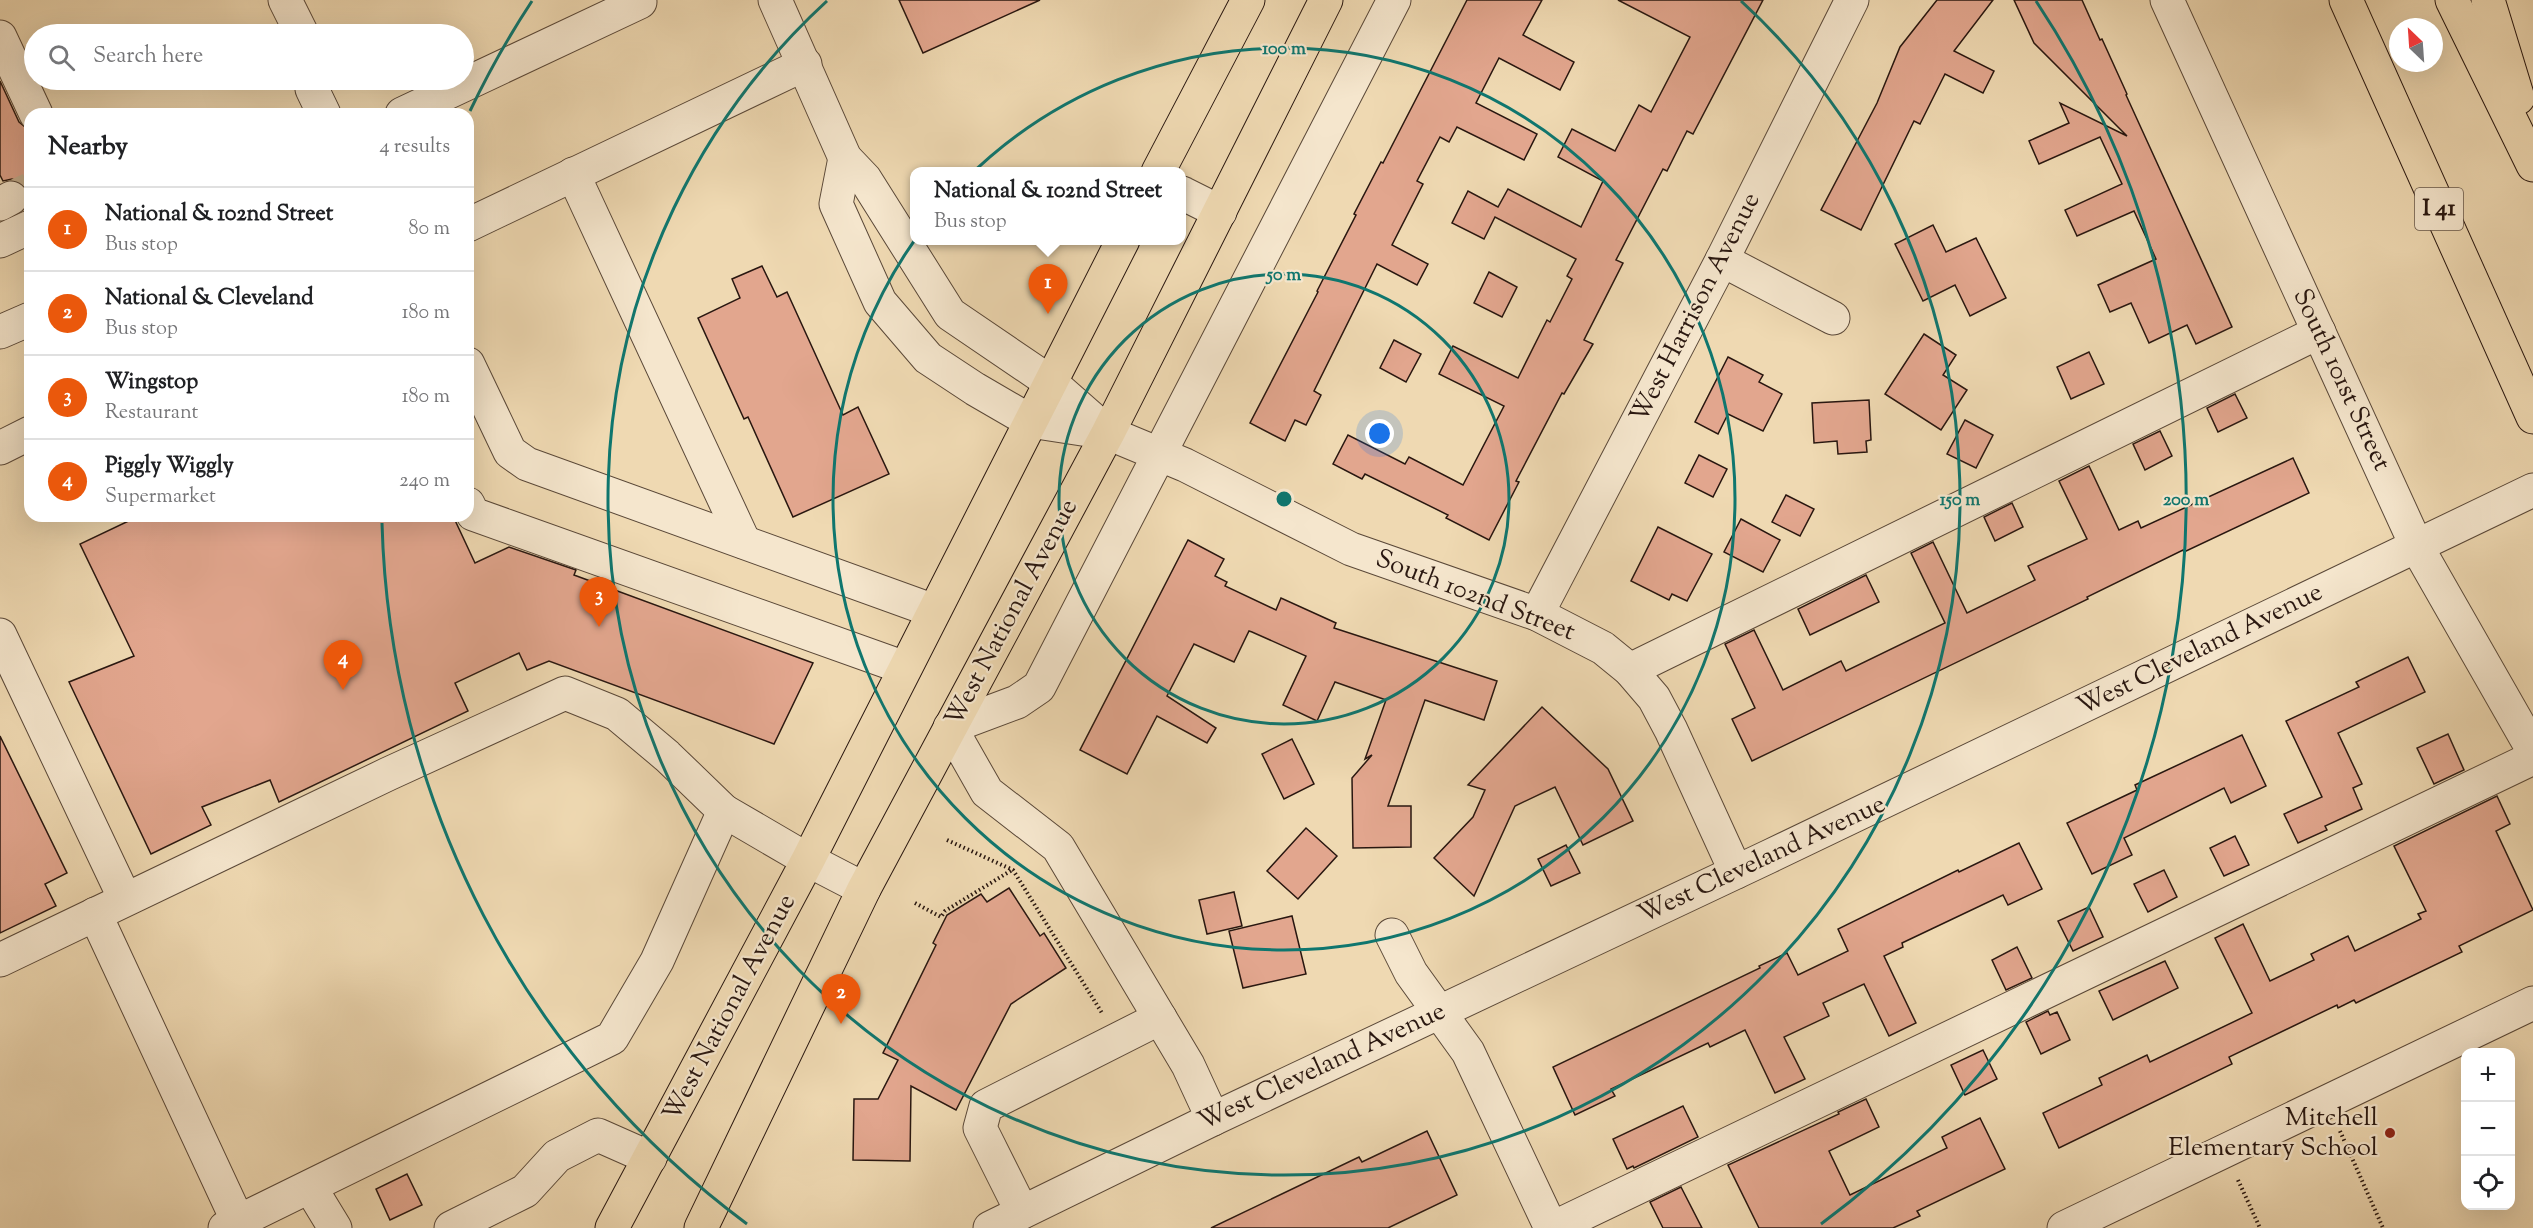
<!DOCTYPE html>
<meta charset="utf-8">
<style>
:root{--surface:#fff;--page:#f6f6f6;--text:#202124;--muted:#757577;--line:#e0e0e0;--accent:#ea580c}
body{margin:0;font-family:"Sorts Mill Goudy",serif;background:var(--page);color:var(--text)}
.controls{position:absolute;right:18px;bottom:18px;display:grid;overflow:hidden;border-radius:12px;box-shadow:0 6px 24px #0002}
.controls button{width:54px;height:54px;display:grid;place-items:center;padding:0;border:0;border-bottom:2px solid var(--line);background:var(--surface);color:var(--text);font:30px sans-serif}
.compass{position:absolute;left:2389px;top:18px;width:54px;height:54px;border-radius:50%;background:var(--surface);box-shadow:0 6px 24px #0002;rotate:335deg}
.you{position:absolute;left:1380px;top:434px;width:21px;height:21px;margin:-15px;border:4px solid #fff;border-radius:50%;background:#1a73e8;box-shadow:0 0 0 9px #1a73e833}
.badge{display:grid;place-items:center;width:39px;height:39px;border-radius:50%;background:var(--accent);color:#fff;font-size:20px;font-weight:700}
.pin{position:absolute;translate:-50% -50px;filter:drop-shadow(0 2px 3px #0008)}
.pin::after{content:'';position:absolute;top:32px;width:21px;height:18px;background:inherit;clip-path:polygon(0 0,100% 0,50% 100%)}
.popup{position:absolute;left:910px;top:167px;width:276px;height:78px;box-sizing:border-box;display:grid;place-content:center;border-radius:12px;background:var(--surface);filter:drop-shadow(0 2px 4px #0005);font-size:20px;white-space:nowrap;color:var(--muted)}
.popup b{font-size:22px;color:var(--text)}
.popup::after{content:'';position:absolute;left:50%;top:100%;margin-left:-12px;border:12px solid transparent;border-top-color:var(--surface)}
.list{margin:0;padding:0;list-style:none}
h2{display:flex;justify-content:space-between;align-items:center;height:78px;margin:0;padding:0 24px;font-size:26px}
h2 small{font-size:20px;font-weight:400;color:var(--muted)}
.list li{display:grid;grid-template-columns:39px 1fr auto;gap:18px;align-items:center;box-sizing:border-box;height:84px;padding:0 24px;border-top:2px solid var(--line)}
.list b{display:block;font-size:22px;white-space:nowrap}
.list p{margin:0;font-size:20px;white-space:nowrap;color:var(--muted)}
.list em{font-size:20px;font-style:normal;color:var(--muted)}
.icon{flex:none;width:33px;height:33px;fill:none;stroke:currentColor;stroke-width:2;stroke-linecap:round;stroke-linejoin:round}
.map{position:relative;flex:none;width:2533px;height:1228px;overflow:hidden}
.search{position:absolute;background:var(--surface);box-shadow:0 6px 24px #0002;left:24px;top:24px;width:450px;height:66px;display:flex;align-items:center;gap:15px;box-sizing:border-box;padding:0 21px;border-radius:33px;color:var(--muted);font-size:22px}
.panel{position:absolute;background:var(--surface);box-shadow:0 6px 24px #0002;left:24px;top:108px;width:450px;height:414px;border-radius:18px}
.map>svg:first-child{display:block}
.building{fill:#e2a68e;stroke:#291710;stroke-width:1.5}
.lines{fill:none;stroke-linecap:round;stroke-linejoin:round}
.minor-tunnel{stroke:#c7b292;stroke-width:33;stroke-dasharray:33 16;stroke-linecap:butt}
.minor-casing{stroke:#5a4838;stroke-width:35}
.major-casing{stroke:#291710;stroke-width:35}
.highway-casing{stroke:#291710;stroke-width:35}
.path{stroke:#291710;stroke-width:4;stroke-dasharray:1.5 3;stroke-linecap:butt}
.minor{stroke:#f5e6cd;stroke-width:33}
.major{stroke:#efd9b2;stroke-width:33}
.highway{stroke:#efd9b2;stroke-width:33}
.ring{fill:none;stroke:#0f766e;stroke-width:3}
.poi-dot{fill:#8f2418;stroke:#f5e6cd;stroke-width:2}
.labels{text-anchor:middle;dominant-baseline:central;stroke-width:4.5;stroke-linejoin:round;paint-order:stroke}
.shield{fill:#f5e6cd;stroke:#665549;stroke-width:1.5}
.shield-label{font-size:24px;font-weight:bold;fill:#291710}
.street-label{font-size:26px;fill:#291710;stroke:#f5e6cd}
.poi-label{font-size:26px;fill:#291710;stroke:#f5e6cd;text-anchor:end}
.centre{fill:#0f766e;stroke:#f5e6cd;stroke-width:3}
.ring-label{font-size:18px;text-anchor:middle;font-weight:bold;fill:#0f766e;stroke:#f5e6cd;stroke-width:4.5;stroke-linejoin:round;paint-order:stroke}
</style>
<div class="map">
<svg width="2533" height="1228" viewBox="0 0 2533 1228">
<rect width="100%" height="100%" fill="#efd9b2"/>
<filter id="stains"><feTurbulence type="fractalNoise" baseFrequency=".00333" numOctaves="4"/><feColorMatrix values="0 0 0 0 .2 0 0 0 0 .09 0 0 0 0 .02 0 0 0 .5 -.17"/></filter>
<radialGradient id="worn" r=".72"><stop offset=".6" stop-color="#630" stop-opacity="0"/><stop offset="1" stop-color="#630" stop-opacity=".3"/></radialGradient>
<g class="building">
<path d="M899,0H1040L923,53Z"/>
<path d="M1467,0H1542L1523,35L1574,62L1560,90L1499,58L1476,103L1537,134L1524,160L1457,127L1449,142L1440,137L1417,181L1423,184L1392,245L1428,264L1417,285L1377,264L1314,391L1321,395L1306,425L1295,420L1285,441L1250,423L1318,292L1317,291L1356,215L1354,214L1381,162L1383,163Z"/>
<path d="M1618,0H1763L1693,134L1687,131L1667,171L1663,169L1616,260L1623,263L1584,340L1593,344L1564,394L1562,393L1516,481L1519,482L1489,540L1446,518L1448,515L1365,474L1362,479L1333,464L1348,435L1405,464L1409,457L1463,485L1504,406L1439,374L1453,346L1518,378L1547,320L1550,322L1572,279L1567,276L1576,259L1495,217L1484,239L1452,223L1468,191L1498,207L1508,189L1581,227L1603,181L1558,157L1572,129L1615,151L1639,105L1651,112L1690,37Z"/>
<path d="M1937,0H1993L1954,51L1994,71L1983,93L1945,74L1920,124L1914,121L1861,230L1821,210L1877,103L1900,47Z"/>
<path d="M2014,0H2082L2100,40L2102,39L2127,94L2126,95L2232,327L2196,344L2187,325L2149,343L2131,303L2110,312L2098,285L2156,259L2134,211L2077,236L2065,210L2122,184L2100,137L2039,164L2029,141L2069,123L2060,103L2127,136L2034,43Z"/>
<path d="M0,81L19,122L30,131V209H25L30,199L27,189L20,182L12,179L3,181L0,175Z"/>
<path d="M1933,225L1946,252L1976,238L2006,298L1970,316L1955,285L1923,301L1895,244Z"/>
<path d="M762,266L777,297L787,292L843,415L858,407L889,474L793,517L748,417L744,419L698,318L740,298L732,279Z"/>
<path d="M1489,272L1517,287L1502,317L1474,303Z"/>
<path d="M1924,334L1956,355L1943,375L1967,390L1941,430L1885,394Z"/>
<path d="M1394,340L1421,354L1406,382L1380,368Z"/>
<path d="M2089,352L2104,384L2071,399L2057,367Z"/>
<path d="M1728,357L1763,375L1759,382L1782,394L1763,431L1728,414L1718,434L1695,422Z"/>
<path d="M2235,394L2247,418L2218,432L2207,408Z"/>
<path d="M1869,400L1871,440L1866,441L1867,452L1838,454L1837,441L1814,443L1812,403Z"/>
<path d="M1965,420L1993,435L1976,468L1947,454Z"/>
<path d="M2160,431L2172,456L2145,470L2133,444Z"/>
<path d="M1699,455L1727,469L1713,497L1685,483Z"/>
<path d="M2293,458L2309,493L2184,552L2183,550L2087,597L2088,599L1752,761L1732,719L1755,708L1725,644L1754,630L1783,690L1841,661L1846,671L1945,623L1911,553L1933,542L1967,613L2035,580L2028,566L2087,539L2059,481L2089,466L2119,530L2138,521L2141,528Z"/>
<path d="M1786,495L1814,509L1800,536L1772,522Z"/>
<path d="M2012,503L2023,527L1995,541L1984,517Z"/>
<path d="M139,516H453L475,563L509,547L576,570L574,575L813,663L774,744L549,661L527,670L519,653L455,683L468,711L279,802L270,780L202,807L211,825L151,854L69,682L134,656L80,544Z"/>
<path d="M1741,519L1780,540L1763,572L1724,552Z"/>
<path d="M1658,527L1712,554L1687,601L1672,594L1669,600L1631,581Z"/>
<path d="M1188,540L1224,559L1215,576L1227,582L1225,586L1276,610L1281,598L1336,623L1334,628L1497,681L1484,720L1425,700L1388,806H1411V847L1353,848L1352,778L1372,755L1365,759L1386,700L1335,682L1317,721L1283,705L1306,656L1252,632L1249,631L1234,662L1194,644L1167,696L1216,728L1207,743L1157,716L1127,774L1080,750Z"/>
<path d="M1866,575L1879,602L1810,635L1798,609Z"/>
<path d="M2408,657L2425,692L2338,733L2362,784L2353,788L2362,809L2325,826L2327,830L2298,843L2284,814L2322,797L2286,721L2359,687L2356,682Z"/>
<path d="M1542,707L1608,769L1633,821L1583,845L1555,787L1515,806L1474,896L1434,858L1473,817L1485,790L1468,785Z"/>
<path d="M2448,734L2464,770L2434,784L2417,748Z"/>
<path d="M2242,735L2266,786L2231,803L2224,788L2124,838L2132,855L2092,874L2067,823L2137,790L2135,785Z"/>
<path d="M0,736L67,873L45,884L56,906L0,933Z"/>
<path d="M1292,739L1314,784L1284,799L1262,754Z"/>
<path d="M2497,796L2510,824L2496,831L2533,910L2459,946L2462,952L2356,1003L2354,1000L2338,1008L2337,1005L2229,1057L2232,1064L2059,1148L2043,1113L2102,1085L2099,1078L2147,1055L2150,1062L2252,1013L2215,938L2243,924L2270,981L2314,960L2311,954L2348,936L2355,951L2421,919L2418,914L2426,911L2394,846Z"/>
<path d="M1306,828L1337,856L1298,899L1267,871Z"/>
<path d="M2235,836L2249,865L2224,876L2210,848Z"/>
<path d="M2019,843L2042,889L2008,905L2003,895L1902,943L1903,947L1884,956L1916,1023L1889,1036L1864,984L1823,1003L1829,1016L1784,1037L1805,1079L1775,1093L1745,1030L1710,1047L1708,1043L1611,1089L1615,1096L1575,1115L1553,1067L1760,968L1759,966L1787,953L1798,975L1848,951L1838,929L1958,870L1959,872Z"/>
<path d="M1566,845L1580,873L1551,886L1538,859Z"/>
<path d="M2164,870L2177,897L2148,912L2134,884Z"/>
<path d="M1009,888L1040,936L1044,933L1066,968L1011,1004L956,1110L911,1086L910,1161L853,1160L854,1099H878L898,1060L883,1053L936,945L933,943L947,915L981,894L987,902Z"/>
<path d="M1234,892L1242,926L1207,934L1199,900Z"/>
<path d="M2089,907L2103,937L2073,951L2058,921Z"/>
<path d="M1292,916L1306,974L1243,988L1229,931Z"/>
<path d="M2017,947L2032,978L2006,990L1992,960Z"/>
<path d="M2165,961L2178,988L2113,1020L2099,991Z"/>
<path d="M2048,1011L2050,1015L2057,1012L2070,1040L2041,1054L2026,1022Z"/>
<path d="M1983,1050L1997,1079L1965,1095L1951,1065Z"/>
<path d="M1866,1099L1879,1127L1829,1151L1850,1195L1947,1148L1942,1137L1980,1118L2005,1169L1917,1211L1920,1216L1893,1228H1759L1728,1165L1839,1114L1838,1112Z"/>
<path d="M1683,1106L1698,1137L1634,1168L1633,1166L1627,1169L1613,1139Z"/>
<path d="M1427,1131L1457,1195L1388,1228H1211L1359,1157L1362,1162Z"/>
<path d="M407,1174L422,1205L390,1220L376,1189Z"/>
<path d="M1681,1187L1702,1228H1663L1650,1202Z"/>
</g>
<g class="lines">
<path class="minor-tunnel" d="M11,198L30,189"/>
<g class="minor-casing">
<g id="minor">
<path d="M285,0L302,34"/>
<path d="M775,0L845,158L865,179L950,314L1050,382L1108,433"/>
<path d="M2167,0L2417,547L2533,750"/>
<path d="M0,37L36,114"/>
<path d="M311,80L312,89L324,114"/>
<path d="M402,114L640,2L639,0"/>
<path d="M845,158L836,204L880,302L928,358L975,389L1030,421L1108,433L1185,465L1351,549L1537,614L1603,648L1630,670L1654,698L1671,730L1736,872"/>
<path d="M573,174L744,542"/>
<path d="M1182,193L1220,212"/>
<path d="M0,204L11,198"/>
<path d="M468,225L805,64"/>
<path d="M0,241L30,227"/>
<path d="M1722,260L1833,318"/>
<path d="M0,332L30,319"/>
<path d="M468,364L510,452L527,464L934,611"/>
<path d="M0,448L30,433"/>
<path d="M468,504L473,514L905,668"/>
<path d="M1537,614L1722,260L1852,0"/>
<path d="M0,635L125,899"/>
<path d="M1630,670L2319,332"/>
<path d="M95,914L241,1228"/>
<path d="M1392,935L1411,973L1468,1052L1551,1228"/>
<path d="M0,960L388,774L565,693L617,714L667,756L724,811L808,860L864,889"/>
<path d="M1213,1119L1188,1065L1058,847L987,792L950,727L1017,702L1039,687L1394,0"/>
<path d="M310,1187L335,1228"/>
<path d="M1022,1212L980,1128L986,1106L1160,1018"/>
<path d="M225,1228L612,1038L657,961L724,811"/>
<path d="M451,1228L525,1191L557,1156L598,1135L650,1158"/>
<path d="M990,1228L1213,1119L1768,857L2533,490"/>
<path d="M1553,1228L2533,758"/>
<path d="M2064,1228L2533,1003"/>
</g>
</g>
<g class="major-casing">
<g id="major">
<path d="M1158,172L1248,0"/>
<path d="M612,1228L808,860L1123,240"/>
<path d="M701,1228L864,889L1108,433L1326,0"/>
</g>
</g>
<g class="highway-casing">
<g id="highway">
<path d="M2346,0L2533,417"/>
<path d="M2452,0L2533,165"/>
<path d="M2488,0L2518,98"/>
</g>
</g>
<g class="path">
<path d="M947,840L1013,870L1102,1013"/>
<path d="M915,903L941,917L945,911L1012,870"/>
<path d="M2340,1131L2383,1228"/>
<path d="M2238,1180L2260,1228"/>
</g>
<use href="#minor" class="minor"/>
<use href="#major" class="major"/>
<use href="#highway" class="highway"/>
</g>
<g class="ring">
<circle cx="1284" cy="499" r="225"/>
<circle cx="1284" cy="499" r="451"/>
<path d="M1741 1A676 676 0 1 1 827 1"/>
<path d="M747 1224A902 902 0 0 1 382 523M470 111A902 902 0 0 1 532 1M2036 1A902 902 0 0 1 1821 1224"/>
</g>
<circle class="poi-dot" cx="2390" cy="1133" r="6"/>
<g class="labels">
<rect class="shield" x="2415" y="188" width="48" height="42" rx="4.5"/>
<g class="shield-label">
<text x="2439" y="209">I 41</text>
</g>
<g class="street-label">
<text transform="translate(1696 308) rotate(-63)">West Harrison Avenue</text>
<text transform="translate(2341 380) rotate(65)">South 101st Street</text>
<text transform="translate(1475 596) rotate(21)">South 102nd Street</text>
<text transform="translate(1012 613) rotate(-62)">West National Avenue</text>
<text transform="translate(2200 650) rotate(-26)">West Cleveland Avenue</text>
<text transform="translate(1762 860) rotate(-25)">West Cleveland Avenue</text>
<text transform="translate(730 1008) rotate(-62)">West National Avenue</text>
<text transform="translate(1322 1067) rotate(-25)">West Cleveland Avenue</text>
</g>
<g class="poi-label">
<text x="2378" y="1118">Mitchell<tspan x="2378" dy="30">Elementary School</tspan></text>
</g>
</g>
<circle cx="1284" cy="499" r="9" class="centre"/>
<g class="ring-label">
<text x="1284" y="54">100 m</text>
<text x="1284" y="280">50 m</text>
<text x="1960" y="505">150 m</text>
<text x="2186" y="505">200 m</text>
</g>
<rect width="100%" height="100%" filter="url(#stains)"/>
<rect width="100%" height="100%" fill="url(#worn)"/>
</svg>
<div class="controls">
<button>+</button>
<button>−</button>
<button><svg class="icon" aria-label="locate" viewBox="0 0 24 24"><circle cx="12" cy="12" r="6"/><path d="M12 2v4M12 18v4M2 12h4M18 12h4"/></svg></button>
</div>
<svg class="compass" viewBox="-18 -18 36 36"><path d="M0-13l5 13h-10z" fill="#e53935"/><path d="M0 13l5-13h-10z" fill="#757577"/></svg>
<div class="you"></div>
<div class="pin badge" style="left:1048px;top:314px">1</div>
<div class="popup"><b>National &amp; 102nd Street</b>Bus stop</div>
<div class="pin badge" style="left:841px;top:1024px">2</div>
<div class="pin badge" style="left:599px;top:627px">3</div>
<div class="pin badge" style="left:343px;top:690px">4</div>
<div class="search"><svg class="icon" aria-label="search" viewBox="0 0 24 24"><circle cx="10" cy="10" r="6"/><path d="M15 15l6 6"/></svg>Search here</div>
<section class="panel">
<h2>Nearby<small>4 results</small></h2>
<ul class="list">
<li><span class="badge">1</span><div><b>National &amp; 102nd Street</b><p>Bus stop</p></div><em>80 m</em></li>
<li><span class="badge">2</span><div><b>National &amp; Cleveland</b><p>Bus stop</p></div><em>180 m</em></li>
<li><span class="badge">3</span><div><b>Wingstop</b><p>Restaurant</p></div><em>180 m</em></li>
<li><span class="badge">4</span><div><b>Piggly Wiggly</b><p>Supermarket</p></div><em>240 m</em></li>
</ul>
</section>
</div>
